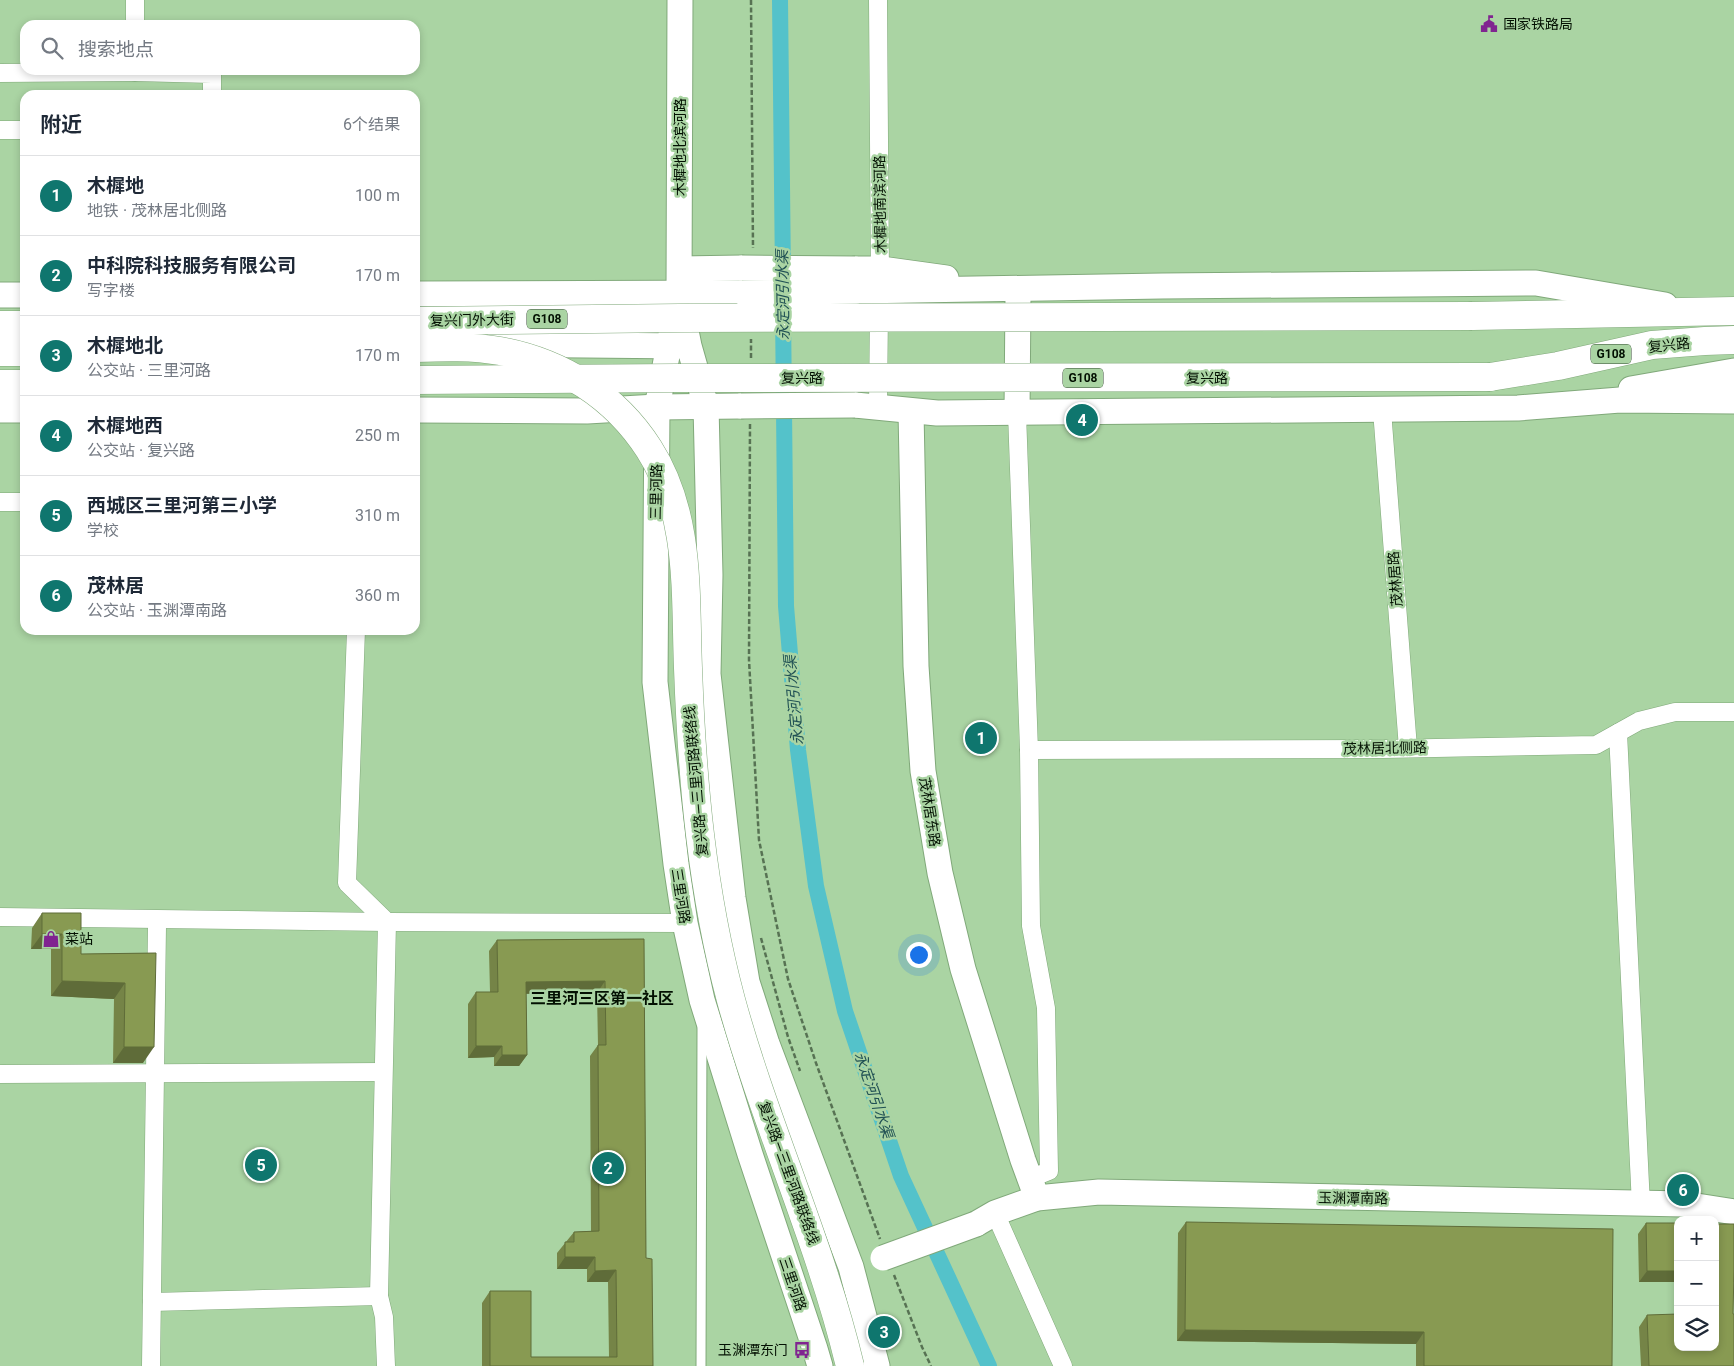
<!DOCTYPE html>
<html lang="zh">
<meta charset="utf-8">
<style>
:root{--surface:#fff;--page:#f6f6f7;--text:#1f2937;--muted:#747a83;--line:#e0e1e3;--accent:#0f766e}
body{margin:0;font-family:Roboto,"Noto Sans SC",sans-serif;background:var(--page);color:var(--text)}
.controls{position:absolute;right:15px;bottom:15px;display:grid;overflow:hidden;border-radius:10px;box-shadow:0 2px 8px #0003}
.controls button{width:45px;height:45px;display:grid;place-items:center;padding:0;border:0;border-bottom:1px solid var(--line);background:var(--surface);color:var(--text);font:25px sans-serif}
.you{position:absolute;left:918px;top:954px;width:18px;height:18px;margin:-12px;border:4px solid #fff;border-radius:50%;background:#1a73e8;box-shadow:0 0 0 8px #1a73e833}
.badge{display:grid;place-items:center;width:32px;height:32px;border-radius:50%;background:var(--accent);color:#fff;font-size:16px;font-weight:700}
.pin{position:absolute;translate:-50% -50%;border:2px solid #fff;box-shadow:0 1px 5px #0006}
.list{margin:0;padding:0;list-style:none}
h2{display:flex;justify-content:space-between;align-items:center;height:65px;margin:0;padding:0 20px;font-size:21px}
h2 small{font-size:16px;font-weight:400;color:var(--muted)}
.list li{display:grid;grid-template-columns:32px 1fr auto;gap:15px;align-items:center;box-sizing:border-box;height:80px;padding:0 20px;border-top:1px solid var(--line)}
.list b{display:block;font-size:19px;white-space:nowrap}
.list p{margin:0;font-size:16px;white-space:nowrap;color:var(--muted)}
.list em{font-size:16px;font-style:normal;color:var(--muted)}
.icon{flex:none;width:28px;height:28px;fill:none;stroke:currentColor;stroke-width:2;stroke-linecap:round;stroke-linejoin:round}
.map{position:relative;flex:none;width:1734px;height:1366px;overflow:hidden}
.search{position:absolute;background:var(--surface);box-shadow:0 2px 8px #0003;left:20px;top:20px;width:400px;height:55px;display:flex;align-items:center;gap:12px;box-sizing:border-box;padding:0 18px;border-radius:15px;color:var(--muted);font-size:19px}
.panel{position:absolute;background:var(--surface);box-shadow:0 2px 8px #0003;left:20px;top:90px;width:400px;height:545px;border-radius:15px}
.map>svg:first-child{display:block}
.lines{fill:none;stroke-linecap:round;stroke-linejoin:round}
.canal{stroke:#54c2ca;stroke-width:16}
.lane-casing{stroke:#80a97a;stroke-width:11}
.street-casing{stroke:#80a97a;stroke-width:19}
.secondary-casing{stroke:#80a97a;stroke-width:27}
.primary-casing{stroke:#80a97a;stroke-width:29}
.highway-casing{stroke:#80a97a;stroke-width:29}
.path{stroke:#577253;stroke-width:2.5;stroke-dasharray:5 2.5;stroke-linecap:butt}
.lane{stroke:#fff;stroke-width:9}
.street{stroke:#fff;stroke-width:18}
.secondary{stroke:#fff;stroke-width:25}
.primary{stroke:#fff;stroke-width:28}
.highway{stroke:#fff;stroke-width:28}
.secondary-bridge-casing{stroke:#80a97a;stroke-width:27;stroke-linecap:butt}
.primary-bridge-casing{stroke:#80a97a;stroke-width:29;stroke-linecap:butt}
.highway-bridge-casing{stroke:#80a97a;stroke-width:29;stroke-linecap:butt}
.secondary-bridge{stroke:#fff;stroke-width:25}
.primary-bridge{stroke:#fff;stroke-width:28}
.highway-bridge{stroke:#fff;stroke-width:28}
.wall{fill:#758447}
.shaded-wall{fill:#5f6c39}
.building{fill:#889a52;stroke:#5f6c39}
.labels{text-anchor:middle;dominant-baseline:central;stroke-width:5;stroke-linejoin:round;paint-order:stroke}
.shield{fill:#aad4a3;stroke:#354b32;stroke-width:1}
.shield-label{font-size:12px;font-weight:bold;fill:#031002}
.poi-label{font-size:14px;fill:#031002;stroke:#aad4a3;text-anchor:start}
.street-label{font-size:14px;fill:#031002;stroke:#aad4a3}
.water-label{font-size:15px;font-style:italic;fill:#215154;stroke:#aad4a3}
.quarter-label{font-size:16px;font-weight:bold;fill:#031002;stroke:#aad4a3}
</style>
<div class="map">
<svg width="1734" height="1366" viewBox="0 0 1734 1366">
<rect width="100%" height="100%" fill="#aad4a3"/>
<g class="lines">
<g class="canal">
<path d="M780,0L783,277"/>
<path d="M783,309L786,606L798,750L816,886L845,1011L901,1176L989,1366"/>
</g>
<g class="lane-casing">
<path id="lane" d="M701,1366L702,1029"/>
</g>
<g class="street-casing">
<g id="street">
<path d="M878,0L880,279"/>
<path d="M135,25V0"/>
<path d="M135,70V72L212,74V95"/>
<path d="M0,73L135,72"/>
<path d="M0,130H25"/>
<path d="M1694,390L1734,384"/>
<path d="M878,407L879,308"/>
<path d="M1382,410L1408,748"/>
<path d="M1017,413L1029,750L1031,926L1046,1008L1049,1171L1029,1179"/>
<path d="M0,502H25"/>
<path d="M356,630L347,883L387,922L379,1296L384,1317L386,1366"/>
<path d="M1618,733L1641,1205"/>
<path d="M1029,750L1384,749L1596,745L1639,721L1675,712H1734"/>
<path d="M0,917L387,922L685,923"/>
<path d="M0,1074L383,1072"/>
<path d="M995,1213L1063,1366"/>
<path d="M152,1302L379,1296"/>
<path d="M151,1366L157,926"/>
</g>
</g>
<g class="secondary-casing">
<g id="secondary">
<path d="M680,0L679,294L657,407L655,682L676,864L685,923L702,1000L750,1154L815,1349L820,1366"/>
<path d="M680,269L742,268"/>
<path d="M855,269H881L946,278"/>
<path d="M856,291L1162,286L1536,283L1665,305"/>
<path d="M415,294L744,293"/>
<path d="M0,295H25"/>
<path d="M681,306L689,346L706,406L710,575L708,674L733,898L747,982L767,1044L851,1267L877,1366"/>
<path d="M496,344L686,346"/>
<path d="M1631,389L1734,371"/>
<path d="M855,405L937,413L1518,408L1620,400L1734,401"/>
<path d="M0,410H25"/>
<path d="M415,410L587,411L657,407L741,406"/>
<path d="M911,411L916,666L923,771L940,873L963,969L1023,1160L1037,1198"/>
<path d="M1017,413L1018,296"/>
<path d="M976,1224L995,1213L1037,1198L1099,1192L1684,1204L1734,1212"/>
</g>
</g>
<g class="primary-casing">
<path id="primary" d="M0,352H25"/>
</g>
<g class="highway-casing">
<g id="highway">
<path d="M1472,316L1734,311"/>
<path d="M0,325H25"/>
<path d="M1490,377L1558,366L1652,345L1705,341L1734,340"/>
<path d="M0,384H25"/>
</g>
</g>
<g class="path">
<path d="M751,0L753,248"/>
<path d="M751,358V339"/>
<path d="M750,424L749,660L759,840L788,979L816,1063L880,1239"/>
<path d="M761,938L788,1037L800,1071"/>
<path d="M894,1275L922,1347L931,1366"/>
</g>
<use href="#lane" class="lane"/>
<use href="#street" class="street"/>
<use href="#secondary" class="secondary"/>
<use href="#primary" class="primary"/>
<use href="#highway" class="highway"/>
<g class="secondary-bridge-casing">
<g id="secondary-bridge">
<path d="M742,268L855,269"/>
<path d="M744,293L856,291"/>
<path d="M741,406L855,405"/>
<path d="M883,1258L976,1224"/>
</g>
</g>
<g class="primary-bridge-casing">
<path id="primary-bridge" d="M415,348C443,347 472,346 500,351C561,362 615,396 649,449C691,514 685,593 688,668C692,780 702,892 731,1000C765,1124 820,1241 850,1366"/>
</g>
<g class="highway-bridge-casing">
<g id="highway-bridge">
<path d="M415,321L680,318L1472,316"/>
<path d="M415,380L677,378L1490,377"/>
</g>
</g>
<use href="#secondary-bridge" class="secondary-bridge"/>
<use href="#primary-bridge" class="primary-bridge"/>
<use href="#highway-bridge" class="highway-bridge"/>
</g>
<g class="wall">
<path d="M42,913L81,954L156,953L143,1063H113L114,999L51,996V949H31L32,928Z"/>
<path d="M644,939L646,1258L653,1366H482V1303L490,1291L531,1357H609L608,1282H587V1269H557V1253L574,1232L591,1231L590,1056L598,1045L597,993H526L527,1055L519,1066H494V1057L468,1058V1004L476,992H490L489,951L497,940Z"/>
<path d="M1186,1222L1612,1366H1416V1344L1177,1341L1178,1233Z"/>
<path d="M1646,1223H1678V1306L1677,1282H1639L1638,1234Z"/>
<path d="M1734,1224V1282H1733V1314L1734,1366H1641L1639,1327L1647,1315L1678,1347Z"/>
</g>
<g class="shaded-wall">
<path d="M42,934H62L51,949H31Z"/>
<path d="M62,981L125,983L114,999L51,996Z"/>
<path d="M605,981L597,993L518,994L526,982Z"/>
<path d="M476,1046H502L494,1057L468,1058Z"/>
<path d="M124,1047H154L143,1063H113Z"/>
<path d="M502,1055H527L519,1066H494Z"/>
<path d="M565,1257H595L587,1269H557Z"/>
<path d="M616,1270L608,1282H587L595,1271Z"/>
<path d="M1647,1271H1678V1281L1677,1282H1639Z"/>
<path d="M1185,1330L1424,1332L1416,1344L1177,1341Z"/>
</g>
<g class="building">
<path d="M42,913H81V954L156,953L154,1047H124L125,983L62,981V934H42Z"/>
<path d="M644,939L646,1258L652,1259L653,1366H490V1291H531V1357H617L616,1270L595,1271V1257H565V1242H574V1232L599,1231L598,1045H606L605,981L526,982L527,1055H502V1046H476V992H498L497,940Z"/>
<path d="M1186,1222L1613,1229L1612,1366H1424V1332L1185,1330Z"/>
<path d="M1646,1223H1678V1271H1647Z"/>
<path d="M1715,1224H1734V1270L1733,1314H1734V1366H1649L1647,1315L1678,1314V1347H1715Z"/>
</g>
<defs>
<g id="civic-bare" transform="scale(1.35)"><path d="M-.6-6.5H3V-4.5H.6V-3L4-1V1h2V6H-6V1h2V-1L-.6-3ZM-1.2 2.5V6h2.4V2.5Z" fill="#802490" stroke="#aad4a3" stroke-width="2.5" paint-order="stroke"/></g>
<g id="shop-bare" transform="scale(1.35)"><path d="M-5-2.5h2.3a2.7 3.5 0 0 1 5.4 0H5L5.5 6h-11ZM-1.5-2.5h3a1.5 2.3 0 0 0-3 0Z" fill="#802490" stroke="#aad4a3" stroke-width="2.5" paint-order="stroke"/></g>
<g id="bus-bare" transform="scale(1.35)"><path d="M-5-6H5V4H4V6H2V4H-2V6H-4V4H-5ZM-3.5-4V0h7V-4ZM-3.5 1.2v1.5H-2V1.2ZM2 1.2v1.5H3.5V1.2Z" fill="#802490" stroke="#aad4a3" stroke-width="2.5" paint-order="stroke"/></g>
</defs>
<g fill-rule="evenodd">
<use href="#civic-bare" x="1489" y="24"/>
<use href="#shop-bare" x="51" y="939"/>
<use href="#bus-bare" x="802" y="1350"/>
</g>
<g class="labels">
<g class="shield">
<rect x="527" y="309.5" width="40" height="19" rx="4"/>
<rect x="1591" y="344.5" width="40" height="19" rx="4"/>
<rect x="1063" y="368.5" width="40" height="19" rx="4"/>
</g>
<g class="shield-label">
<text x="547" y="319">G108</text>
<text x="1611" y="354">G108</text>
<text x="1083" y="378">G108</text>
</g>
<g class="poi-label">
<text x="1503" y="24">国家铁路局</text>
<text x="65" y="939">菜站</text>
<text x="788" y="1350" text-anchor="end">玉渊潭东门</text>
</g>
<g class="street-label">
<text transform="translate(680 147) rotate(-90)">木樨地北滨河路</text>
<text transform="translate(880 204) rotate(-91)">木樨地南滨河路</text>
<text transform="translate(472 320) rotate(-1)">复兴门外大街</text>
<text transform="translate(1669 345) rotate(-6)">复兴路</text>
<text x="802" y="378">复兴路</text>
<text x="1207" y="378">复兴路</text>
<text transform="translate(656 492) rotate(-89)">三里河路</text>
<text transform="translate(1395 579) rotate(-94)">茂林居路</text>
<text transform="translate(1385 748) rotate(-1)">茂林居北侧路</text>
<text transform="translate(696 781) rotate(-95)">复兴路—三里河路联络线</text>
<text transform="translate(930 812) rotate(81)">茂林居东路</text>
<text transform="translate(681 896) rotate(81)">三里河路</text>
<text transform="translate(789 1173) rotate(70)">复兴路—三里河路联络线</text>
<text transform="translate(1353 1198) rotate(1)">玉渊潭南路</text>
<text transform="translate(793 1284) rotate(71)">三里河路</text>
</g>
<g class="water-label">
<text transform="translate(783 295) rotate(-91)">永定河引水渠</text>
<text transform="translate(794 700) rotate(-95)">永定河引水渠</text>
<text transform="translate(874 1095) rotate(71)">永定河引水渠</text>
</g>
<g class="quarter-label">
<text x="602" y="998">三里河三区第一社区</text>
</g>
</g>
</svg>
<div class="controls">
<button>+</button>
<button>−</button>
<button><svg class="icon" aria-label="layers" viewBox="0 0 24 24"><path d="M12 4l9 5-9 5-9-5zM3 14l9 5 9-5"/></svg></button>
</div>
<div class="you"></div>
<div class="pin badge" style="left:981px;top:738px">1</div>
<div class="pin badge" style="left:608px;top:1168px">2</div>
<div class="pin badge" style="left:884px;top:1332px">3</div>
<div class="pin badge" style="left:1082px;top:420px">4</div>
<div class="pin badge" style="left:261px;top:1165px">5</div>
<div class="pin badge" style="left:1683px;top:1190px">6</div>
<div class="search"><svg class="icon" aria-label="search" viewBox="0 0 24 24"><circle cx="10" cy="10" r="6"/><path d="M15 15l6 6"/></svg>搜索地点</div>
<section class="panel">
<h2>附近<small>6个结果</small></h2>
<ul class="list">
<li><span class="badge">1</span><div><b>木樨地</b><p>地铁 · 茂林居北侧路</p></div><em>100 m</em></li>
<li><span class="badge">2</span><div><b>中科院科技服务有限公司</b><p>写字楼</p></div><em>170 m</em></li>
<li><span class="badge">3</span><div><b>木樨地北</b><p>公交站 · 三里河路</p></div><em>170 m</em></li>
<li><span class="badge">4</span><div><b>木樨地西</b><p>公交站 · 复兴路</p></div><em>250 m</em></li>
<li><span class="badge">5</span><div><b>西城区三里河第三小学</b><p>学校</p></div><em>310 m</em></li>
<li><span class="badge">6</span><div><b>茂林居</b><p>公交站 · 玉渊潭南路</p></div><em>360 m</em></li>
</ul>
</section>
</div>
